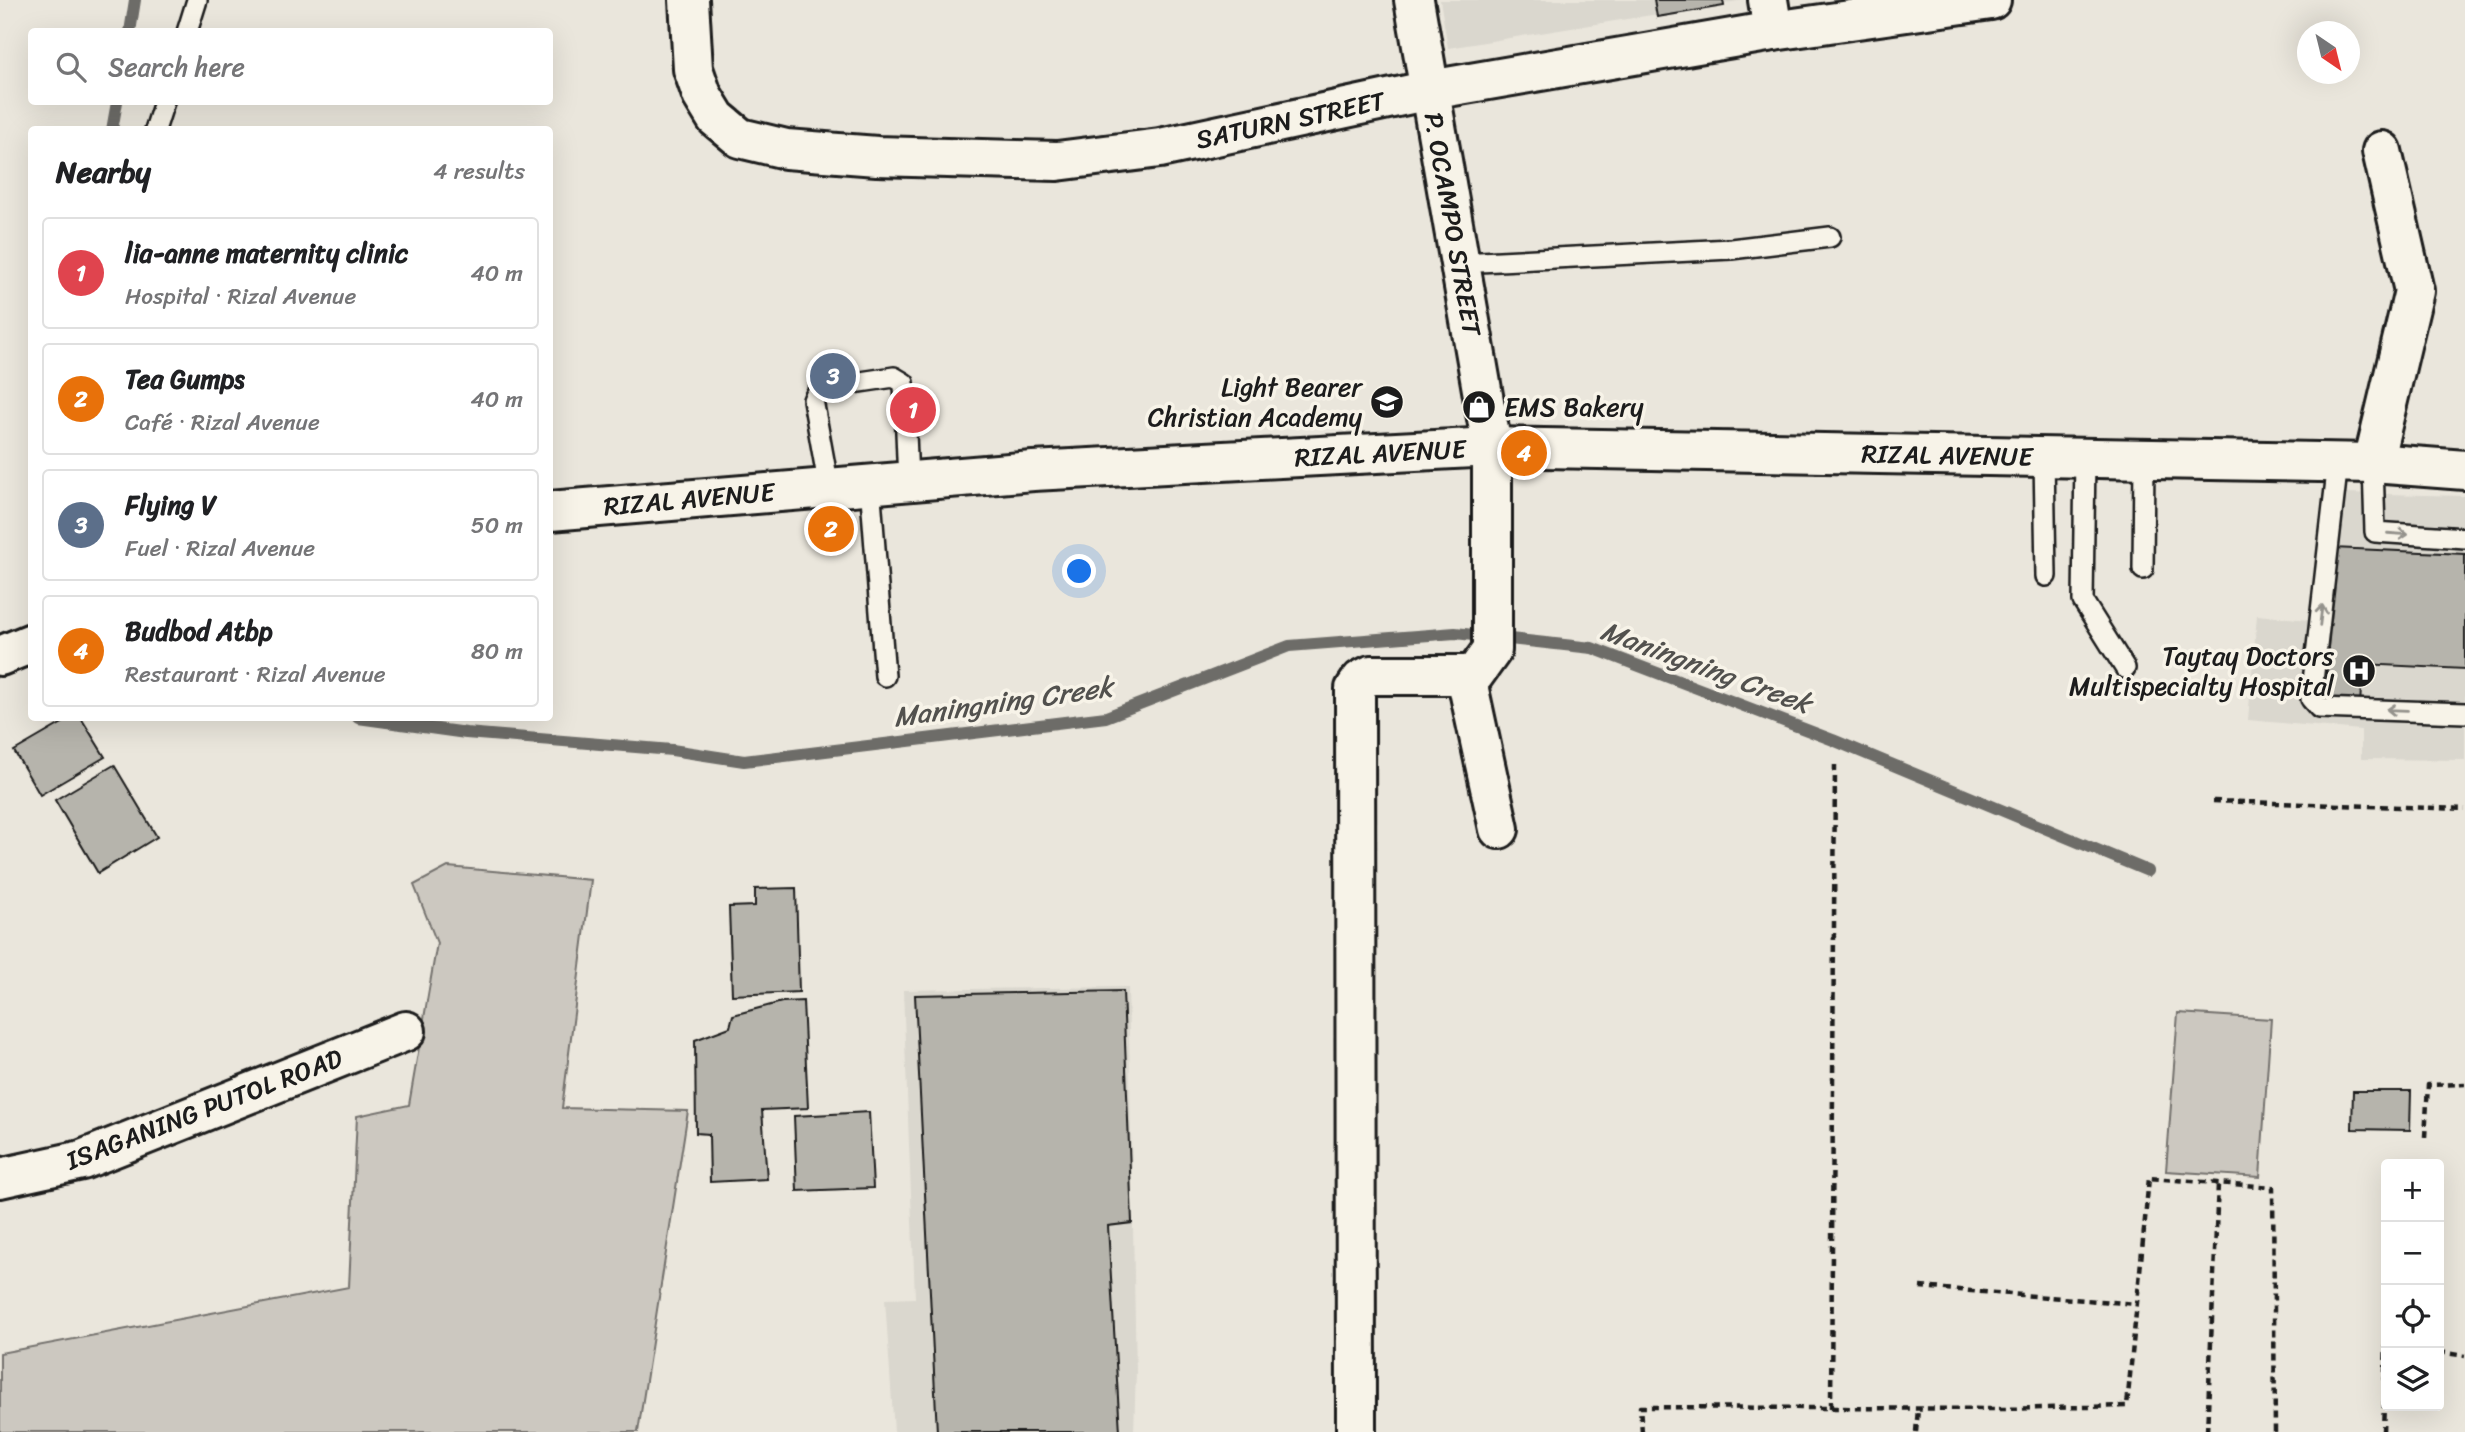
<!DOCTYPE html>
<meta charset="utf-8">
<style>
:root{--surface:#fff;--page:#f2f2f2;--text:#202124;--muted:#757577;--line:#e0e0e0;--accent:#111827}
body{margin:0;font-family:Sriracha,sans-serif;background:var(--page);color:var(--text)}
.controls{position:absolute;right:21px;bottom:21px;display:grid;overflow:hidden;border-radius:7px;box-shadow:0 7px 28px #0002}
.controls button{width:63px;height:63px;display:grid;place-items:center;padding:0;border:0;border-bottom:2px solid var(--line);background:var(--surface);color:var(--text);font:35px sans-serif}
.compass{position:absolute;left:2297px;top:21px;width:63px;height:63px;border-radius:50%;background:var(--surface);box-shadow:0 7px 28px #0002;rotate:145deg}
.you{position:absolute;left:1080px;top:572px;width:24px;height:24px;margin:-18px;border:5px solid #fff;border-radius:50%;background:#1a73e8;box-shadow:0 0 0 10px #1a73e833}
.badge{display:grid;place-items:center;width:46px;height:46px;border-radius:50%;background:var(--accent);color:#fff;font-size:23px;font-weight:700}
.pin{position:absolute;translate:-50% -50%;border:4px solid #fff;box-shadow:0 2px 7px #0006}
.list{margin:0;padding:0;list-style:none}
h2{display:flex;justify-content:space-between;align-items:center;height:91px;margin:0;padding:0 28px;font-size:30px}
h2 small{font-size:23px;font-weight:400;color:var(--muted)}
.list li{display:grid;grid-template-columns:46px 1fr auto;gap:21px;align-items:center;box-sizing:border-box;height:112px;margin:0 14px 14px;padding:0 14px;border:2px solid var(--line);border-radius:7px}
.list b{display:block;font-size:26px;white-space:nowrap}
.list p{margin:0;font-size:23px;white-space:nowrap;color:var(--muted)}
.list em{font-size:23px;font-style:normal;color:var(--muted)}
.icon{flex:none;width:38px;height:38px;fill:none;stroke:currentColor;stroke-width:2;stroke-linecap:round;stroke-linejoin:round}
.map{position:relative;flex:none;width:2465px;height:1432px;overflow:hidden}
.search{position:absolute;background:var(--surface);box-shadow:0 7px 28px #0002;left:28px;top:28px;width:525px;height:77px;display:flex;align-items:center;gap:18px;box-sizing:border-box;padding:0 24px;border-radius:7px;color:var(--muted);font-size:26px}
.panel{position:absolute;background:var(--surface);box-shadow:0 7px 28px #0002;left:28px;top:126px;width:525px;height:595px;border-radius:7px}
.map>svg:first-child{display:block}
.built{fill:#dad7ce}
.green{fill:#ccc8c0;stroke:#74726e;stroke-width:2}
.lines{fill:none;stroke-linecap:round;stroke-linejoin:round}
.stream{stroke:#6d6c68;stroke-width:12}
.building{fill:#b6b4ac;stroke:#1c1c1c;stroke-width:2}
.service-casing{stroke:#1c1c1c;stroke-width:24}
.minor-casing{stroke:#1c1c1c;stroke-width:44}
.tertiary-casing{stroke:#1c1c1c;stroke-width:44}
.secondary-casing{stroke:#1c1c1c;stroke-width:44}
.path{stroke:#1c1c1c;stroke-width:4.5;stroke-dasharray:7 5;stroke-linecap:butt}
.service{stroke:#f7f3e8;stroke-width:19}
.minor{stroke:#f7f3e8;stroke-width:38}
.tertiary{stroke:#f7f3e8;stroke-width:38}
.secondary{stroke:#f7f3e8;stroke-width:38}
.oneway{stroke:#94928c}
.labels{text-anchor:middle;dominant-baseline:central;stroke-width:7;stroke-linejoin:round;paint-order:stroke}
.street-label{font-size:26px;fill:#1c1c1c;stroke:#f7f3e8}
.poi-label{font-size:26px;fill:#1c1c1c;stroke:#f7f3e8;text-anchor:end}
.water-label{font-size:28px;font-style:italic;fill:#52514e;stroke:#f7f3e8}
</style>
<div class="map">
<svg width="2465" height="1432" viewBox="0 0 2465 1432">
<rect width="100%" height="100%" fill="#eae6dc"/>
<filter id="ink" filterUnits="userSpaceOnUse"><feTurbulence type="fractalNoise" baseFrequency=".0143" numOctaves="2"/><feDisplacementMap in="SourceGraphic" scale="14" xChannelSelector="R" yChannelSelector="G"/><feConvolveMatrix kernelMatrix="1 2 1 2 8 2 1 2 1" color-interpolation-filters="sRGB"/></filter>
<g filter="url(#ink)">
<g class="built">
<path d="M1440,0H1744L1448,48Z"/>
<path d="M2343,493L2465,496V760L2361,759V730L2248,720L2257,615L2329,622Z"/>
<path d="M1128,987L1136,1371L1134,1432H894L885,1299L915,1298L903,990Z"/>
</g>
<g class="green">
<path d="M448,867L591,880L562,1108L688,1111L638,1432H0V1353L349,1287L357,1116L409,1105L437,943L414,885Z"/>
<path d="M2178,1013L2271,1019L2260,1177L2166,1171Z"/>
</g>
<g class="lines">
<g class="stream">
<path d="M130,32L135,0"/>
<path d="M112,130L117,102"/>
<path d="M358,718L466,733L672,750L744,761L1106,717L1289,646L1455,633L1592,648L1833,740L2148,871"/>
</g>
</g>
<g class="building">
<path d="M1654,0H1723L1724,6L1657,17Z"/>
<path d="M2333,548L2465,554V669L2362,664L2360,708L2325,706Z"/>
<path d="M71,718H81L105,757L40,795L14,751Z"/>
<path d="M114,765L157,837L98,873L55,800Z"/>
<path d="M796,888L799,992L732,995L729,907L755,906V889Z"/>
<path d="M1123,991L1132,1223L1108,1226L1120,1432H937L915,995Z"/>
<path d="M803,1001L808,1108L762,1110L767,1179L710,1182L709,1134L696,1133L695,1040L730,1027L733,1015L782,1002Z"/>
<path d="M2353,1091H2411L2410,1130L2352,1129Z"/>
<path d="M869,1112L873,1188L797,1191L794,1116Z"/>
</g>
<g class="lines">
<g class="service-casing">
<g id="service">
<path d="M187,32L197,0"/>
<path d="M155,130L164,102"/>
<path d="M1460,263L1731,249L1830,237"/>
<path d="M2044,457L2046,576"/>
<path d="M2085,457L2083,601L2125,668"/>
<path d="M2338,462L2311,699L2319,708L2465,713"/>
<path d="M2373,463L2375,532L2465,538"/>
<path d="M870,484L885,676"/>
<path d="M829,488L813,400L820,388L894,377L904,383L908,482"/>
<path d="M2143,569L2144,458"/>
</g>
</g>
<g class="minor-casing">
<g id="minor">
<path d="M689,0L693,69L702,95L716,118L740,138L786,149L877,156L1057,161L1160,148L1430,90L1773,31L1991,0"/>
<path d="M1768,0L1773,31"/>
<path d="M2373,463L2414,291L2382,151"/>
<path d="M1466,676L1499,829"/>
<path d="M0,1178L82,1160L406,1031"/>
<path d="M1356,1432L1355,689L1361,680L1371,675H1474L1492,650V447"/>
</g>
</g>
<g class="tertiary-casing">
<path id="tertiary" d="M1414,0L1492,447"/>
</g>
<g class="secondary-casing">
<g id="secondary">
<path d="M550,511L1033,471L1492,447L2373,463L2465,470"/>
<path d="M0,656L32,643"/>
</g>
</g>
<g class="path">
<path d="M2213,801L2465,809"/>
<path d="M2425,1137L2428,1085L2465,1084"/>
<path d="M1920,1287L2137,1304"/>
<path d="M2439,1352L2465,1356"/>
<path d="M1831,1408L1835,762"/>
<path d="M1642,1432L1640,1407L2003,1409L2127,1406L2149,1178L2273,1187L2275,1432"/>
<path d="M1916,1432L1918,1409"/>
<path d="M2207,1432L2218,1184"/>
<path d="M2383,1432L2386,1345"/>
</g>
<use href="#service" class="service"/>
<use href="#minor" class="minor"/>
<use href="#tertiary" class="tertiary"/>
<use href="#secondary" class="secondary"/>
</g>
<defs><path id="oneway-shaft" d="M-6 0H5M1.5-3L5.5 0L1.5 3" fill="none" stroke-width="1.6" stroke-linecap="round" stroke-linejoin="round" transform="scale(1.75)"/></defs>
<g class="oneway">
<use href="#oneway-shaft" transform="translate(2398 534) rotate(4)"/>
<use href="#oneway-shaft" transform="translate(2321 615) rotate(-83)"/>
<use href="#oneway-shaft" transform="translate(2397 710) rotate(-178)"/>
</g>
</g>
<defs>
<g id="school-disc" transform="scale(1.75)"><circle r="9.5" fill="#1c1c1c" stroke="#f7f3e8"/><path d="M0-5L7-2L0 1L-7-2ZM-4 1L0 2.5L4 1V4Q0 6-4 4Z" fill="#fff"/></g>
<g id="shop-disc" transform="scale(1.75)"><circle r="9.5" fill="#1c1c1c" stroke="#f7f3e8"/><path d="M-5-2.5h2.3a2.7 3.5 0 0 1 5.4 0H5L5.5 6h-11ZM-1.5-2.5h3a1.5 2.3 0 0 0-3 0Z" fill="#fff"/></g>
<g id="hospital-disc" transform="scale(1.75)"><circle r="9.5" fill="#1c1c1c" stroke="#f7f3e8"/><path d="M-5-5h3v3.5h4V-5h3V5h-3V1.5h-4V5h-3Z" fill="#fff"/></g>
</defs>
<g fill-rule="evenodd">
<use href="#school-disc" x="1387" y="402"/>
<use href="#shop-disc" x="1479" y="407"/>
<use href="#hospital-disc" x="2359" y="671"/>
</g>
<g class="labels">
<g class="street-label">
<text transform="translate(1290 120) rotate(-12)">SATURN STREET</text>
<text transform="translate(1453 224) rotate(80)">P. OCAMPO STREET</text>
<text transform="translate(1380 453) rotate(-3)">RIZAL AVENUE</text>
<text transform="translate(1947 455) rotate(1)">RIZAL AVENUE</text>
<text transform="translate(689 499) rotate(-5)">RIZAL AVENUE</text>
<text transform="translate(204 1109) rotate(-21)">ISAGANING PUTOL ROAD</text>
</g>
<g class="poi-label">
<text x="1362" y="387">Light Bearer<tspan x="1362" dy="30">Christian Academy</tspan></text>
<text x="1504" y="407" text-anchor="start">EMS Bakery</text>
<text x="2334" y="656">Taytay Doctors<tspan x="2334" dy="30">Multispecialty Hospital</tspan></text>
</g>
<g class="water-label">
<text transform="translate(1706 667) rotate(20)">Maningning Creek</text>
<text transform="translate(1003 702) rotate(-8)">Maningning Creek</text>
</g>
</g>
</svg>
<div class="controls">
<button>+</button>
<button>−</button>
<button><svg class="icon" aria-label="locate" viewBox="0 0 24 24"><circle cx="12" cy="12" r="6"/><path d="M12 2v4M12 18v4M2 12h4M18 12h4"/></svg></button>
<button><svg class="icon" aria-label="layers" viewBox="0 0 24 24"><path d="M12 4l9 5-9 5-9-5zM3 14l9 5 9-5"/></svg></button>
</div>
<svg class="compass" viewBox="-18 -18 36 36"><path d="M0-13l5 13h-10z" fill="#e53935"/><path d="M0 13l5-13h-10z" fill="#757577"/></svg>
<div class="you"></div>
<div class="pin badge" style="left:913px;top:410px;background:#e0444e">1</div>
<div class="pin badge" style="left:831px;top:529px;background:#e8710a">2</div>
<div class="pin badge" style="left:833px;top:376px;background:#5c6f8a">3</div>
<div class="pin badge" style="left:1524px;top:453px;background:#e8710a">4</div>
<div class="search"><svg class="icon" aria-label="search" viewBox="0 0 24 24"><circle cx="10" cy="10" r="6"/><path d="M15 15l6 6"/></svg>Search here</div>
<section class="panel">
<h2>Nearby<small>4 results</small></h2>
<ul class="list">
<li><span class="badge" style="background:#e0444e">1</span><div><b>lia-anne maternity clinic</b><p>Hospital · Rizal Avenue</p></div><em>40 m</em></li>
<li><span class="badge" style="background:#e8710a">2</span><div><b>Tea Gumps</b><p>Café · Rizal Avenue</p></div><em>40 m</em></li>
<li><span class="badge" style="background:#5c6f8a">3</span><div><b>Flying V</b><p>Fuel · Rizal Avenue</p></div><em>50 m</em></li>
<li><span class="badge" style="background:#e8710a">4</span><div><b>Budbod Atbp</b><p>Restaurant · Rizal Avenue</p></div><em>80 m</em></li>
</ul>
</section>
</div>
